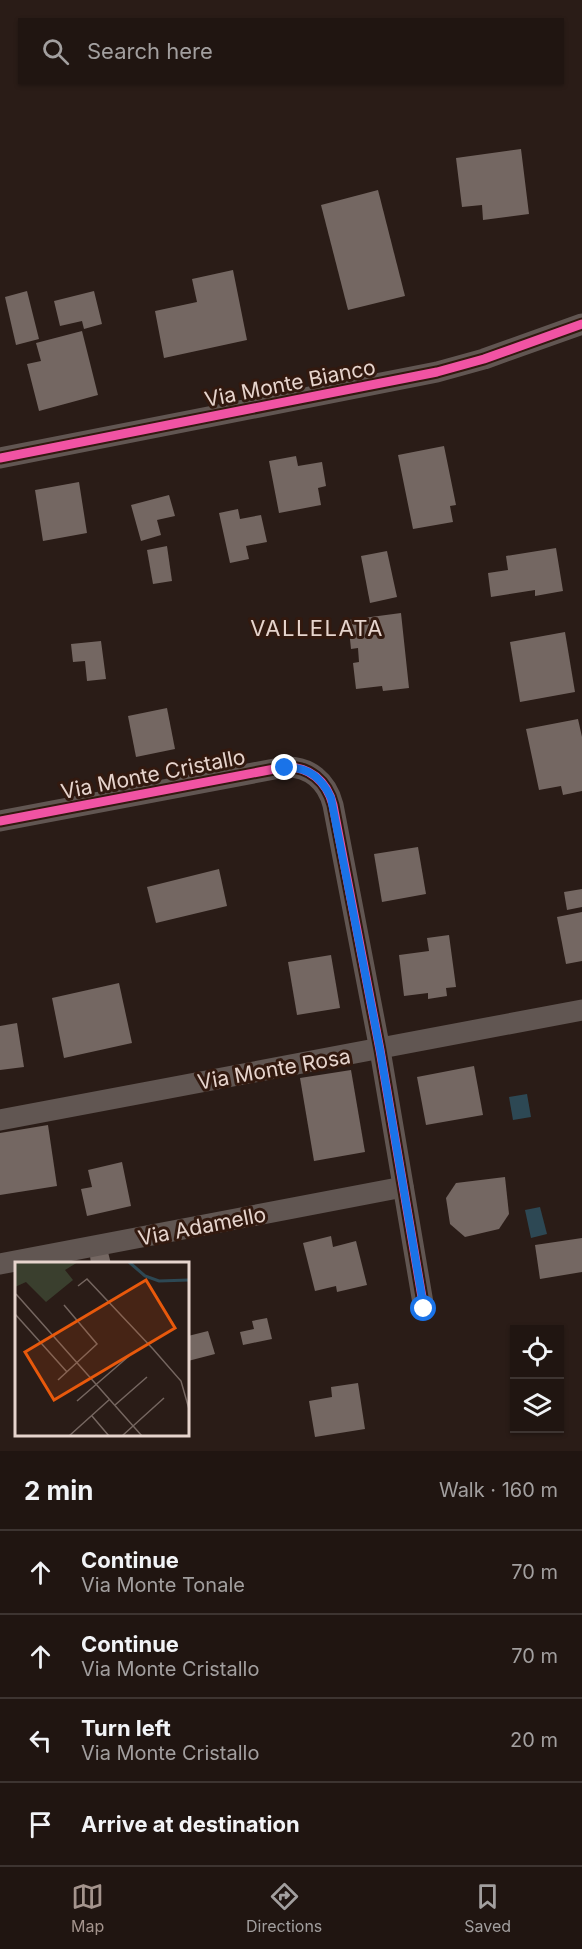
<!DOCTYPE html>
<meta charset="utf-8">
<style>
:root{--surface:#201511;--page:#2d221f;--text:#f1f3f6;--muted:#a29f9f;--line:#3d3431;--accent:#a4948d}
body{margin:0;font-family:Inter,sans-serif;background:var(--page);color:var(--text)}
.controls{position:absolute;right:18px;bottom:18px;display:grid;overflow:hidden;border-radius:0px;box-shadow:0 2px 4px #0004}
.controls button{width:54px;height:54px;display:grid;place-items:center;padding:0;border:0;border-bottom:2px solid var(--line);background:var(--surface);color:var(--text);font:30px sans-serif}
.stop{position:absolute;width:18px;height:18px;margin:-14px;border:4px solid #1a73e8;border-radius:50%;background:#fff}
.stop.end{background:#1a73e8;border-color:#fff;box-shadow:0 2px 6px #0008}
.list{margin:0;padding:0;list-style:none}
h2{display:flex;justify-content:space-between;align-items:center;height:78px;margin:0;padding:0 24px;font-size:26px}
h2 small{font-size:20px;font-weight:400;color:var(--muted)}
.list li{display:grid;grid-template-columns:39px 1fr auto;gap:18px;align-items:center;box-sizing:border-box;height:84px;padding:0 24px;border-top:2px solid var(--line)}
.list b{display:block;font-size:22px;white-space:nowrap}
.list p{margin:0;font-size:20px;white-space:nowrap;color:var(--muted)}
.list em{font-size:20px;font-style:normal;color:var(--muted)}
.icon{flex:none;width:33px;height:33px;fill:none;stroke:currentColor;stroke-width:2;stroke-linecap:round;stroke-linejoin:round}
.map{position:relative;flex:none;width:582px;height:1451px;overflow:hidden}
.search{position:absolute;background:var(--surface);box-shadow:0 2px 4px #0004;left:18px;right:18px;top:18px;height:66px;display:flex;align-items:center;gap:15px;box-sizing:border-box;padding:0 21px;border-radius:0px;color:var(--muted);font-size:22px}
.sheet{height:414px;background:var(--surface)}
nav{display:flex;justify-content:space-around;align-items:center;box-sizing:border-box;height:84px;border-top:2px solid var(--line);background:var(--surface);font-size:16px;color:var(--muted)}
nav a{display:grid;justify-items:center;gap:3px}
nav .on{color:var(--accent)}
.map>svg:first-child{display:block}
.water{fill:#2d4854}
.building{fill:#746762}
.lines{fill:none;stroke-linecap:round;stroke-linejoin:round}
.street{stroke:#615652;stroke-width:21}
.cycleway-casing{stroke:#32190f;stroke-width:13}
.cycleway{stroke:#f153a3;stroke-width:9}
.route{stroke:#1a73e8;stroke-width:8}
.labels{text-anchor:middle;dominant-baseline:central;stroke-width:6;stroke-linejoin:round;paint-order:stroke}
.street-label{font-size:21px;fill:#e6d4cd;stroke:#32190f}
.neighbourhood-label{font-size:22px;letter-spacing:1.5px;fill:#e6d4cd;stroke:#32190f}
.inset-river{fill:none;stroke:#2d4854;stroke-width:3}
.inset-road{fill:none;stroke:#756660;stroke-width:1.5}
.view{fill:#e8590c;fill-opacity:0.15;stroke:#e8590c;stroke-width:3}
.inset-edge{fill:none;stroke:#e6d4cd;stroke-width:3}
</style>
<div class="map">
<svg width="582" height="1451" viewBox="0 0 582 1451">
<rect width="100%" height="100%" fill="#2a1c17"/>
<g class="water">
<path d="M527,1094L531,1117L513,1120L509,1097Z"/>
<path d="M540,1207L547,1234L531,1238L525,1210Z"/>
</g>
<g class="building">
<path d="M521,149L529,214L483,220L482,205L462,207L456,158Z"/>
<path d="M378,190L405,296L348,310L321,205Z"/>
<path d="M233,270L247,340L164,358L155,311L197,302L192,279Z"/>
<path d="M27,291L39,339L16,345L5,297Z"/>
<path d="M94,291L102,324L84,329L82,321L60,326L54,301Z"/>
<path d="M82,331L98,395L39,411L27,364L41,361L36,343Z"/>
<path d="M444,446L456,505L450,506L453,522L413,529L398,455Z"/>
<path d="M296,456L298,466L322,462L326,486L318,488L321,505L279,513L269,461Z"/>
<path d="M79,482L87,533L43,541L35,490Z"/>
<path d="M169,495L175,516L157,520L161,535L141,541L131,505Z"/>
<path d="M238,509L240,519L261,515L267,542L246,546L249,559L230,563L219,513Z"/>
<path d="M167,546L172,581L153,584L147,550Z"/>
<path d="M556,548L563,591L535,596V590L491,597L488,573L508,570L506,556Z"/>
<path d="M387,551L397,597L370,603L361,556Z"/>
<path d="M401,613L409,688L383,691L382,686L356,689L353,663L359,662L358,648L351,649L348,620Z"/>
<path d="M565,632L575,692L520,702L510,642Z"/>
<path d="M101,641L106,679L87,681L85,661L73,662L71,644Z"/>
<path d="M167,708L175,749L136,757L128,716Z"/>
<path d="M578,719L582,737V791L563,795L561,786L539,790L526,729Z"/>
<path d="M418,847L426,894L382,902L374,854Z"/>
<path d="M219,869L227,906L156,923L147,887Z"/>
<path d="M582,889V907L567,910L564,892Z"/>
<path d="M582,912V961L566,964L557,917Z"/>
<path d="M449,935L456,987L446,988L447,996L428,999V993L404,996L399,955L429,951L427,938Z"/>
<path d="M331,955L340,1008L297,1015L288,962Z"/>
<path d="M119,983L132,1043L64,1058L52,998Z"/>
<path d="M17,1023L24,1067L0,1070V1026Z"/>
<path d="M474,1066L483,1115L426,1125L417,1077Z"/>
<path d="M351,1070L365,1152L314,1161L300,1078Z"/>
<path d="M48,1125L57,1186L0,1195V1133Z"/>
<path d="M122,1162L131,1206L87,1216L81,1189L92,1187L88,1170Z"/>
<path d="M505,1177L509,1214L499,1229L465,1237L450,1224L446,1198L456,1183Z"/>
<path d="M331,1236L333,1247L356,1241L367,1285L337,1292L336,1286L315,1291L303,1243Z"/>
<path d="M582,1238V1272L540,1279L535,1245Z"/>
<path d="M108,1252L111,1264H91L90,1256Z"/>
<path d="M267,1318L272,1339L243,1345L240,1332L254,1329L252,1321Z"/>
<path d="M208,1331L215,1354L188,1361V1336Z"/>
<path d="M358,1383L365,1429L315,1437L309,1401L332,1397L331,1387Z"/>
</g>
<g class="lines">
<g class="street">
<path d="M0,458L437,372L484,359L582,324"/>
<path d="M0,821L285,767C309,766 327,781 333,805L380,1050L424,1309"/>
<path d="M0,1120L582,1010"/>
<path d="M0,1264L403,1187"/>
</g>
<g class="cycleway-casing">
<g id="cycleway">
<path d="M0,458L437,372L484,359L582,324"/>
<path d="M0,821L285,767C309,766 327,781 333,805L380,1050L424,1309"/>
</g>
</g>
<use href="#cycleway" class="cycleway"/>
</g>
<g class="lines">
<path class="route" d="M285,768C308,766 322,778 331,798L380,1050L424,1309"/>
</g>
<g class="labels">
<g class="street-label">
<text transform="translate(290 383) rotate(-11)">Via Monte Bianco</text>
<text transform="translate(153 774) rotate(-11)">Via Monte Cristallo</text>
<text transform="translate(274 1069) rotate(-10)">Via Monte Rosa</text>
<text transform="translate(202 1226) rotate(-11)">Via Adamello</text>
</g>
<g class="neighbourhood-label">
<text x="317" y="628">VALLELATA</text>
</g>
</g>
<g transform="translate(15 1262)">
<rect width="174" height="174" fill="#2a1c17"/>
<path d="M0,0H63L50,8L58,18L31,40L11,20L0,25Z" fill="#3a3f2e"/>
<path class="inset-river" d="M114,0L130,14L144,19L174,18"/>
<path class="inset-road" d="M63,24L72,17L138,87L166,119L174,147M1,32L127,174M0,52L52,110M43,118L82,82L49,43M62,139L114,94M100,143L132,115M77,154L94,174M54,174L95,137M107,174L149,136"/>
<path class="view" d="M131,18L160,66L39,138L10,90Z"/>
<rect width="174" height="174" class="inset-edge"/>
</g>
</svg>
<div class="controls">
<button><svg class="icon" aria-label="locate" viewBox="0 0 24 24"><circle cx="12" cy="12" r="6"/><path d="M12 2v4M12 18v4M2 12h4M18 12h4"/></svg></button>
<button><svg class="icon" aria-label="layers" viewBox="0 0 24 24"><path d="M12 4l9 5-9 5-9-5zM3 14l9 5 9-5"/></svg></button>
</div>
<div class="stop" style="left:424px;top:1309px"></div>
<div class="stop end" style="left:285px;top:768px"></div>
<div class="search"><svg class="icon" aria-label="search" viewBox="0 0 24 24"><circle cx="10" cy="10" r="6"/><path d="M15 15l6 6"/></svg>Search here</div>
</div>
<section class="sheet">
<h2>2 min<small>Walk · 160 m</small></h2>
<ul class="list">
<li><svg class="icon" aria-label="ahead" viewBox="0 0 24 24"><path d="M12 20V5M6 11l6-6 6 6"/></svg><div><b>Continue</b><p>Via Monte Tonale</p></div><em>70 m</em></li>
<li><svg class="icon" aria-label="ahead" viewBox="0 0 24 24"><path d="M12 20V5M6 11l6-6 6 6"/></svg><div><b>Continue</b><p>Via Monte Cristallo</p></div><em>70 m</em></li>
<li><svg class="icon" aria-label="left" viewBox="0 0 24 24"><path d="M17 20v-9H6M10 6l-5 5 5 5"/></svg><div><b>Turn left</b><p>Via Monte Cristallo</p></div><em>20 m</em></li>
<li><svg class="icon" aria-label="arrive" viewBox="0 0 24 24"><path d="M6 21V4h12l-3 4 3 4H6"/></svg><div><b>Arrive at destination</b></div></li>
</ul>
</section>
<nav>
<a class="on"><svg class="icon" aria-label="map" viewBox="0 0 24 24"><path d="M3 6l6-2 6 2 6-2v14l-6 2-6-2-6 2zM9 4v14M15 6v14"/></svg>Map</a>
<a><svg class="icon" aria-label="directions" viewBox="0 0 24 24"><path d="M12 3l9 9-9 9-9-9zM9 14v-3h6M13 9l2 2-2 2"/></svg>Directions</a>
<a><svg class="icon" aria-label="saved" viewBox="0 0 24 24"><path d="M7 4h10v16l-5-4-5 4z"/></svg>Saved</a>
</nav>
